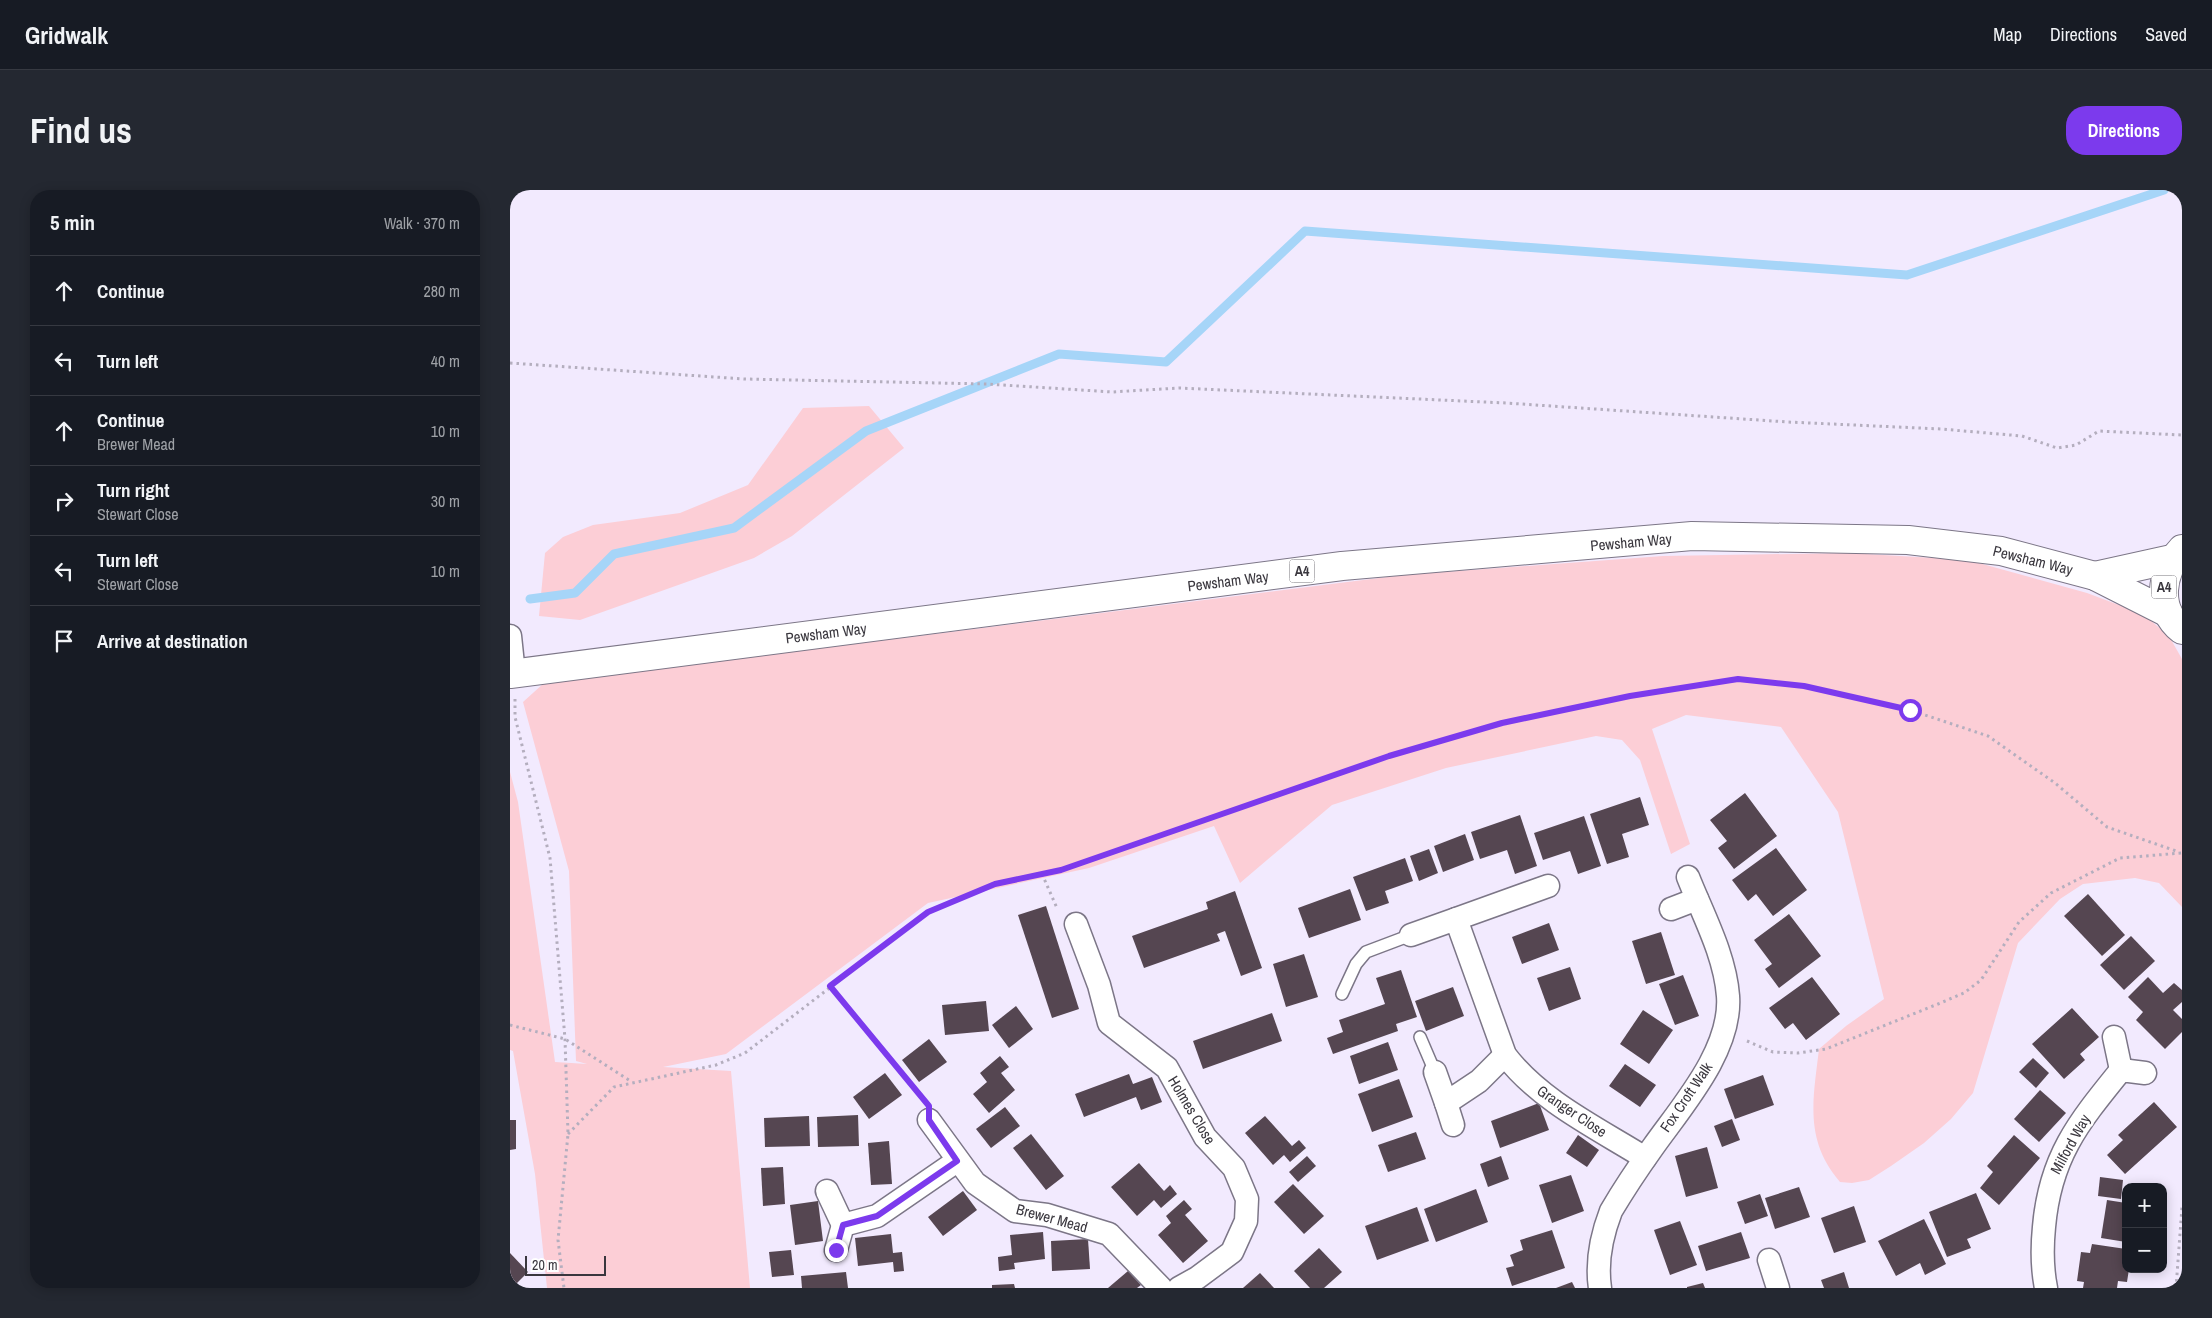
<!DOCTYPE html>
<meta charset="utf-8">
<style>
:root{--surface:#171b24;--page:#242831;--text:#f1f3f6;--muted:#9ea1a6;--line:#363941;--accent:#7c3aed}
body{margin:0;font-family:"Archivo Narrow",sans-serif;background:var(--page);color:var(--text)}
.controls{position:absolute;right:15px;bottom:15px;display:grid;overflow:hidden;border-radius:10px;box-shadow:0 2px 12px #0003}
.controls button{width:45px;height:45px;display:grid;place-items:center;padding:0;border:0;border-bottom:1px solid var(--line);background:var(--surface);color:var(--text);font:25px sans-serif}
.scale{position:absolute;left:15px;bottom:12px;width:81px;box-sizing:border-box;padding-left:5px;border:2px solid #3a373e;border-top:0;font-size:14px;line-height:18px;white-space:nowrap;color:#3a373e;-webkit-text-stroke:4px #fff;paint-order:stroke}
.stop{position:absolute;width:15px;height:15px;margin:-11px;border:4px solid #7c3aed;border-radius:50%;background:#fff}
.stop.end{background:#7c3aed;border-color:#fff;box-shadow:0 1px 5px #0008}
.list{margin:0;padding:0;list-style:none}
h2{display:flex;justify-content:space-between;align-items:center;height:65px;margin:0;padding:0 20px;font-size:21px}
h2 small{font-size:16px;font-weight:400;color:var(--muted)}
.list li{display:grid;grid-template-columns:32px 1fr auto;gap:15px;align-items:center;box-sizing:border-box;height:70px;padding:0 20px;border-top:1px solid var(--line)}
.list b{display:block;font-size:19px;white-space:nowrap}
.list p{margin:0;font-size:16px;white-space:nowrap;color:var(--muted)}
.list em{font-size:16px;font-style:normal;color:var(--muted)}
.icon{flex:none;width:28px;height:28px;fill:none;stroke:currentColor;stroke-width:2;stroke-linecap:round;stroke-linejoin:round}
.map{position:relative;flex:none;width:1672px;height:1098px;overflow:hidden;border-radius:20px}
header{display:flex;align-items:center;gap:30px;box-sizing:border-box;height:70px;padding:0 25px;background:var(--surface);border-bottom:1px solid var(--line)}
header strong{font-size:24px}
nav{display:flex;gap:28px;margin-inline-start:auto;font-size:18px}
.intro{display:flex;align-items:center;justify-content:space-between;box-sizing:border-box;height:120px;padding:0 30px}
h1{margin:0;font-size:35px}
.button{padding:12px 22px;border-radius:20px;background:var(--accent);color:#fff;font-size:18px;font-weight:700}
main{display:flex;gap:30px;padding:0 30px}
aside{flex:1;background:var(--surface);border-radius:20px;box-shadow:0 2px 12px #0003}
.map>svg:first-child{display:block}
.green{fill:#fcced6}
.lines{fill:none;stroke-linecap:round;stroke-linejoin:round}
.stream{stroke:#a6d5f8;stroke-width:9}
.building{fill:#554651}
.service-casing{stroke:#7c7687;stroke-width:14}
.minor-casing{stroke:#7c7687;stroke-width:25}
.primary-casing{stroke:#7c7687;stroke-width:30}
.path{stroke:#b4aebe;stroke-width:3;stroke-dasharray:2.5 4;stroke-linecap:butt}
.service{stroke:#fff;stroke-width:11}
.minor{stroke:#fff;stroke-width:22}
.primary{stroke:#fff;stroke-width:28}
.route{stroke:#7c3aed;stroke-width:6}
.labels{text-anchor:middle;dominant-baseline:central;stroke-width:5;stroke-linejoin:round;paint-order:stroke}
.shield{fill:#fff;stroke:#757378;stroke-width:1}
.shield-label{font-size:14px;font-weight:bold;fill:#3a373e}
.street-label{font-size:15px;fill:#3a373e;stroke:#fff}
</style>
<header>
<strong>Gridwalk</strong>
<nav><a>Map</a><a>Directions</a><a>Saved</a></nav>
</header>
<div class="intro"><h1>Find us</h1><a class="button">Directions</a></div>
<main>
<aside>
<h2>5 min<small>Walk · 370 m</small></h2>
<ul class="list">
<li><svg class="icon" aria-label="ahead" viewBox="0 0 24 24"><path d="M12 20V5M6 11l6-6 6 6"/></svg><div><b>Continue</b></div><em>280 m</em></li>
<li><svg class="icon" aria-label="left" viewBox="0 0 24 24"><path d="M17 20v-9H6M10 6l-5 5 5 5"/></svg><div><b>Turn left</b></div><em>40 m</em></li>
<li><svg class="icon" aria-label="ahead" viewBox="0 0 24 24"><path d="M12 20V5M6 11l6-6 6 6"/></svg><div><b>Continue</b><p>Brewer Mead</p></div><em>10 m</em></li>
<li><svg class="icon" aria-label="right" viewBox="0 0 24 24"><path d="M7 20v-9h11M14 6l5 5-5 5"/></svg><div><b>Turn right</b><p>Stewart Close</p></div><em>30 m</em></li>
<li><svg class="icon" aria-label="left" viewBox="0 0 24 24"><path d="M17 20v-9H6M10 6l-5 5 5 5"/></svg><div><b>Turn left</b><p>Stewart Close</p></div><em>10 m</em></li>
<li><svg class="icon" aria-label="arrive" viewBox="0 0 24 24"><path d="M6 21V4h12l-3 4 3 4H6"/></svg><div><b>Arrive at destination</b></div></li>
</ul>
</aside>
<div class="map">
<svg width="1672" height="1098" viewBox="0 0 1672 1098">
<rect width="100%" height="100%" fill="#f2eafe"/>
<g class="green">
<path d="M359,216L394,258L282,346L244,368L70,430L29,426L35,363L53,347L83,335L170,323L238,295L293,218Z"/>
<path d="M1339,363L1458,370L1577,403L1633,424L1659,446L1672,469V717L1649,693L1625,688L1573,694L1550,709L1508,753L1463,903L1441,929L1414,953L1381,976L1359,990L1342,993L1330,992C1294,950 1303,910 1309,859L1336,836L1374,809L1328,622L1271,537L1176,525L1142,539L1180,654L1161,664L1130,570L1112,550L1086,546L936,578L822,615L730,693L704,636L579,678L418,713L216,864L153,877L221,881L240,1098H37L25,984L3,861L0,860V582L8,612L45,872L77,874L66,871L59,681L13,512L34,493L893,385L1153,366Z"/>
</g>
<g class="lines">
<path class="stream" d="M20,409L65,403L104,364L224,338L356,241L549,164L656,172L795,41L1397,85L1654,0"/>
</g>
<g class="building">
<path d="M1235,603L1267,646L1224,679L1208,658L1217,651L1200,630Z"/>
<path d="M1130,607L1139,635L1112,644L1119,667L1097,674L1080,624Z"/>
<path d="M1010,625L1027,676L1005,684L997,660L970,669L961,642Z"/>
<path d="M1074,626L1091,676L1068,684L1060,661L1033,670L1024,643Z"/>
<path d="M955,644L964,670L933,682L924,656Z"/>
<path d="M1266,658L1297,700L1263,726L1246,704L1238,711L1222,690Z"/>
<path d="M919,659L928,683L909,691L900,666Z"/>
<path d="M895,668L903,691L875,701L879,713L856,721L843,687Z"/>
<path d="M840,699L851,730L799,748L788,718Z"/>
<path d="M725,701L752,778L731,786L715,741L707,744L710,751L634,778L622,746L698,719L696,712Z"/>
<path d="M1578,704L1615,745L1592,766L1554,726Z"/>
<path d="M536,716L569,819L542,828L508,725Z"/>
<path d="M1279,724L1311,766L1269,798L1255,779L1262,774L1244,750Z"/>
<path d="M1039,733L1049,760L1012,774L1002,747Z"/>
<path d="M1151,742L1165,785L1136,794L1122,751Z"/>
<path d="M1621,746L1645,771L1614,800L1590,775Z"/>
<path d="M794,764L808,807L776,817L763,774Z"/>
<path d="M1060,777L1071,809L1039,821L1027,788Z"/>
<path d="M891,780L907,827L886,834L888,841L823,864L817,848L833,842L829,830L875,814L866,788Z"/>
<path d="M1173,785L1189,826L1165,835L1149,794Z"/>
<path d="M1302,787L1330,824L1296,850L1283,833L1275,839L1259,818Z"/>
<path d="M1638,787L1653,803L1664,793L1672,800V812L1663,820L1672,829V842L1655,859L1626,830L1633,822L1618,807Z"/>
<path d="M943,797L954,826L916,841L905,811Z"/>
<path d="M476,811L479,841L435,845L432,815Z"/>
<path d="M506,816L523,839L499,858L482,835Z"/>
<path d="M1562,818L1589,847L1570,864L1575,870L1554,889L1522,854Z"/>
<path d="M1133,820L1163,840L1139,874L1110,854Z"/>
<path d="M762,823L772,851L693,879L683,851Z"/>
<path d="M419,849L437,872L409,892L392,870Z"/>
<path d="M878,852L888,880L849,894L840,866Z"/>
<path d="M490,866L499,877L491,883L505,900L479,923L463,904L477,892L470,883Z"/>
<path d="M1523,868L1539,883L1526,898L1509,882Z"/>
<path d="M1115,874L1146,895L1130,917L1099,896Z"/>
<path d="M375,883L392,905L359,929L343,907Z"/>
<path d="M619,884L623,894L642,887L652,912L631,920L626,907L574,927L565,904Z"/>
<path d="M1253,885L1264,915L1225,929L1214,899Z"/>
<path d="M889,889L903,927L862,942L848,904Z"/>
<path d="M1530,900L1556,923L1529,952L1504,929Z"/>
<path d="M1644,912L1667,937L1615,984L1597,965L1613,950L1608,945Z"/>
<path d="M1029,913L1039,940L990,958L981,931Z"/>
<path d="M495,917L510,936L481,958L466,939Z"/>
<path d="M348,925L349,956L308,957L307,927Z"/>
<path d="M299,926L300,956L255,957L254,928Z"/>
<path d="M755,926L782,956L789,950L796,958L780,972L774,965L763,975L735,943Z"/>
<path d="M1222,929L1230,950L1212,957L1204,936Z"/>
<path d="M0,930H6V959L0,960Z"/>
<path d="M906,942L916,969L878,982L868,955Z"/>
<path d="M521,944L554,986L536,1000L503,958Z"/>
<path d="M1068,945L1089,960L1077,977L1056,963Z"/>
<path d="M1504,945L1530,968L1489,1015L1470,998L1483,982L1477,976Z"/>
<path d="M379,951L382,994L361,995L358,953Z"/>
<path d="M1197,957L1208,998L1176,1007L1165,966Z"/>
<path d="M797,966L806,976L788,992L779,982Z"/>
<path d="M991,966L999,989L978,997L970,974Z"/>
<path d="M629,973L654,1001L660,995L667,1004L651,1018L644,1010L627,1026L601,997Z"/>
<path d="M273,977L275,1014L253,1016L251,978Z"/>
<path d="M1061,985L1074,1021L1042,1033L1029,995Z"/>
<path d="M1590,987L1613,990L1611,1009L1588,1006Z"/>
<path d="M783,994L814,1026L794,1044L764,1012Z"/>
<path d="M1289,997L1300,1027L1265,1039L1255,1008Z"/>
<path d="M966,999L978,1032L926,1052L914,1019Z"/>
<path d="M453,1001L467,1020L433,1046L418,1027Z"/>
<path d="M1466,1003L1481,1039L1457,1049L1461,1058L1437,1067L1419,1022Z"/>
<path d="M1250,1004L1258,1026L1235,1034L1227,1012Z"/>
<path d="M674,1010L682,1019L675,1025L698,1051L673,1073L648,1045L661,1033L656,1026Z"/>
<path d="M1597,1010L1616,1013V1052L1591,1048Z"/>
<path d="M308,1011L313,1051L285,1055L280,1015Z"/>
<path d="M1344,1016L1356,1052L1324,1063L1311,1028Z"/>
<path d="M907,1017L919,1051L867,1070L855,1036Z"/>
<path d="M1414,1029L1436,1074L1415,1085L1410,1073L1386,1086L1368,1051Z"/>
<path d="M1170,1031L1187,1075L1160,1085L1144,1040Z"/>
<path d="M1042,1040L1055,1078L1002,1096L996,1078L1004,1076L1000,1065L1013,1060L1010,1050Z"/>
<path d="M533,1042L535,1069L504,1073L505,1079L489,1081L488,1067L502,1065L500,1045Z"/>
<path d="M1231,1042L1240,1068L1196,1081L1188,1056Z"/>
<path d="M381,1044L383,1063L392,1062L394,1081L384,1082L383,1072L348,1076L345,1048Z"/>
<path d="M578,1049L580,1079L542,1081L541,1051Z"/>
<path d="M1582,1054L1616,1059V1079H1619L1617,1092L1608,1091L1607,1098H1573L1574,1092L1567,1091L1571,1062L1580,1063Z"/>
<path d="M809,1058L832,1082L814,1098H800L784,1081Z"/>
<path d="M281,1060L284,1085L262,1087L259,1062Z"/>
<path d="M0,1063L18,1082L2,1098H0Z"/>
<path d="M618,1081L631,1095L627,1098H598Z"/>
<path d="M336,1082L338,1098H292L291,1086Z"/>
<path d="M1334,1082L1339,1098H1314L1311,1090Z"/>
<path d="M750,1083L764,1098H733Z"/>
<path d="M1062,1092L1065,1098H1046Z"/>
<path d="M1193,1093L1195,1098H1177V1097Z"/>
<path d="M504,1094L505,1098H482V1095Z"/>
</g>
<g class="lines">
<g class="service-casing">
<g id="service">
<path d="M832,804L846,774L856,762L901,745"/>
<path d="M910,847L925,882"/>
</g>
</g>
<g class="minor-casing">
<g id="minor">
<path d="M0,446L4,484"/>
<path d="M1161,719L1187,709"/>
<path d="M946,729L1038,696"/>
<path d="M566,734L589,795L599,833L657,878L695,947L724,978L737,1009L736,1031L722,1062L687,1088L669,1098"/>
<path d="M901,745L946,729L995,865C1030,911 1087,938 1135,968"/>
<path d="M1604,847L1611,880"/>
<path d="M925,882L936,913L969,891L995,865"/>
<path d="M936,913L943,935"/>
<path d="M419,930L465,993L505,1021L537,1025L599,1044L651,1098"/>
<path d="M317,1001L333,1035"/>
<path d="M326,1060L333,1035L367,1026L447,971"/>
<path d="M1259,1070L1268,1098"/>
<path d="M1090,1098C1086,1071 1091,1047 1101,1021C1114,999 1128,978 1143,957C1172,916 1222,860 1218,806C1215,765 1193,725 1178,687"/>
<path d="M1536,1098C1532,1078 1532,1057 1534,1037C1540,967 1568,933 1611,880L1635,883"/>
</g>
</g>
<g class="primary-casing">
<g id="primary">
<path d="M1672,359C1651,382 1645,419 1672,440"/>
<path d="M1585,386L1662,369"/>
<path d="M0,484L832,376L1182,346L1398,350L1491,361L1585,386L1658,423"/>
</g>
</g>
<g class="path">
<path d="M0,173L234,189L477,194L602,202L669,198L996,213L1278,232L1431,239L1512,246L1547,258L1566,255L1589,241L1672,245"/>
<path d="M5,509V527L40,668L55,849L58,944L48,1050L54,1098"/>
<path d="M532,684L547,718"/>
<path d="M320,796L412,907"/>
<path d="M0,835L55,849L122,892"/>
<path d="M1237,851L1263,862L1288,863L1316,859L1428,814L1454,803L1471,790L1509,732L1541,703L1610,668L1672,663"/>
<path d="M58,944L104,897L206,875L235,863L418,722L485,693L551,680L879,566L992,533L1120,506L1228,489L1294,496L1400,520L1478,546L1545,593L1597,637L1669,662"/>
<path d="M1666,1098L1672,1017"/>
</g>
<use href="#service" class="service"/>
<use href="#minor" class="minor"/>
<use href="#primary" class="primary"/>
</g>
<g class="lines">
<path class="route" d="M326,1060L333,1035L367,1026L447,971L419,930V916L320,796L418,722L485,694L551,680L879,566L992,533L1120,506L1228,489L1294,496L1400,520"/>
</g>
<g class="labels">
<g class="shield">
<rect x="779.5" y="369.5" width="25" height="23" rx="4"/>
<rect x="1641.5" y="385.5" width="25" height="23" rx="4"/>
</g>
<g class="shield-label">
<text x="792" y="381">A4</text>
<text x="1654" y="397">A4</text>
</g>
<g class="street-label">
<text transform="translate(1121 352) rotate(-5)">Pewsham Way</text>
<text transform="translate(1523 370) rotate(14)">Pewsham Way</text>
<text transform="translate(718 391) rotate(-7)">Pewsham Way</text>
<text transform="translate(316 443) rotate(-7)">Pewsham Way</text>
<text transform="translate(1176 907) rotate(-56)">Fox Croft Walk</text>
<text transform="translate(682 920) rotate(59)">Holmes Close</text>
<text transform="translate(1062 921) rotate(34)">Granger Close</text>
<text transform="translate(1560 954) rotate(-61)">Milford Way</text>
<text transform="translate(542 1028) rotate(15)">Brewer Mead</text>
</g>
</g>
</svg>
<div class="controls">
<button>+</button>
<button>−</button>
</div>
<div class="scale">20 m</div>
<div class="stop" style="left:1400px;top:520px"></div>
<div class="stop end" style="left:326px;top:1060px"></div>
</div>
</main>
